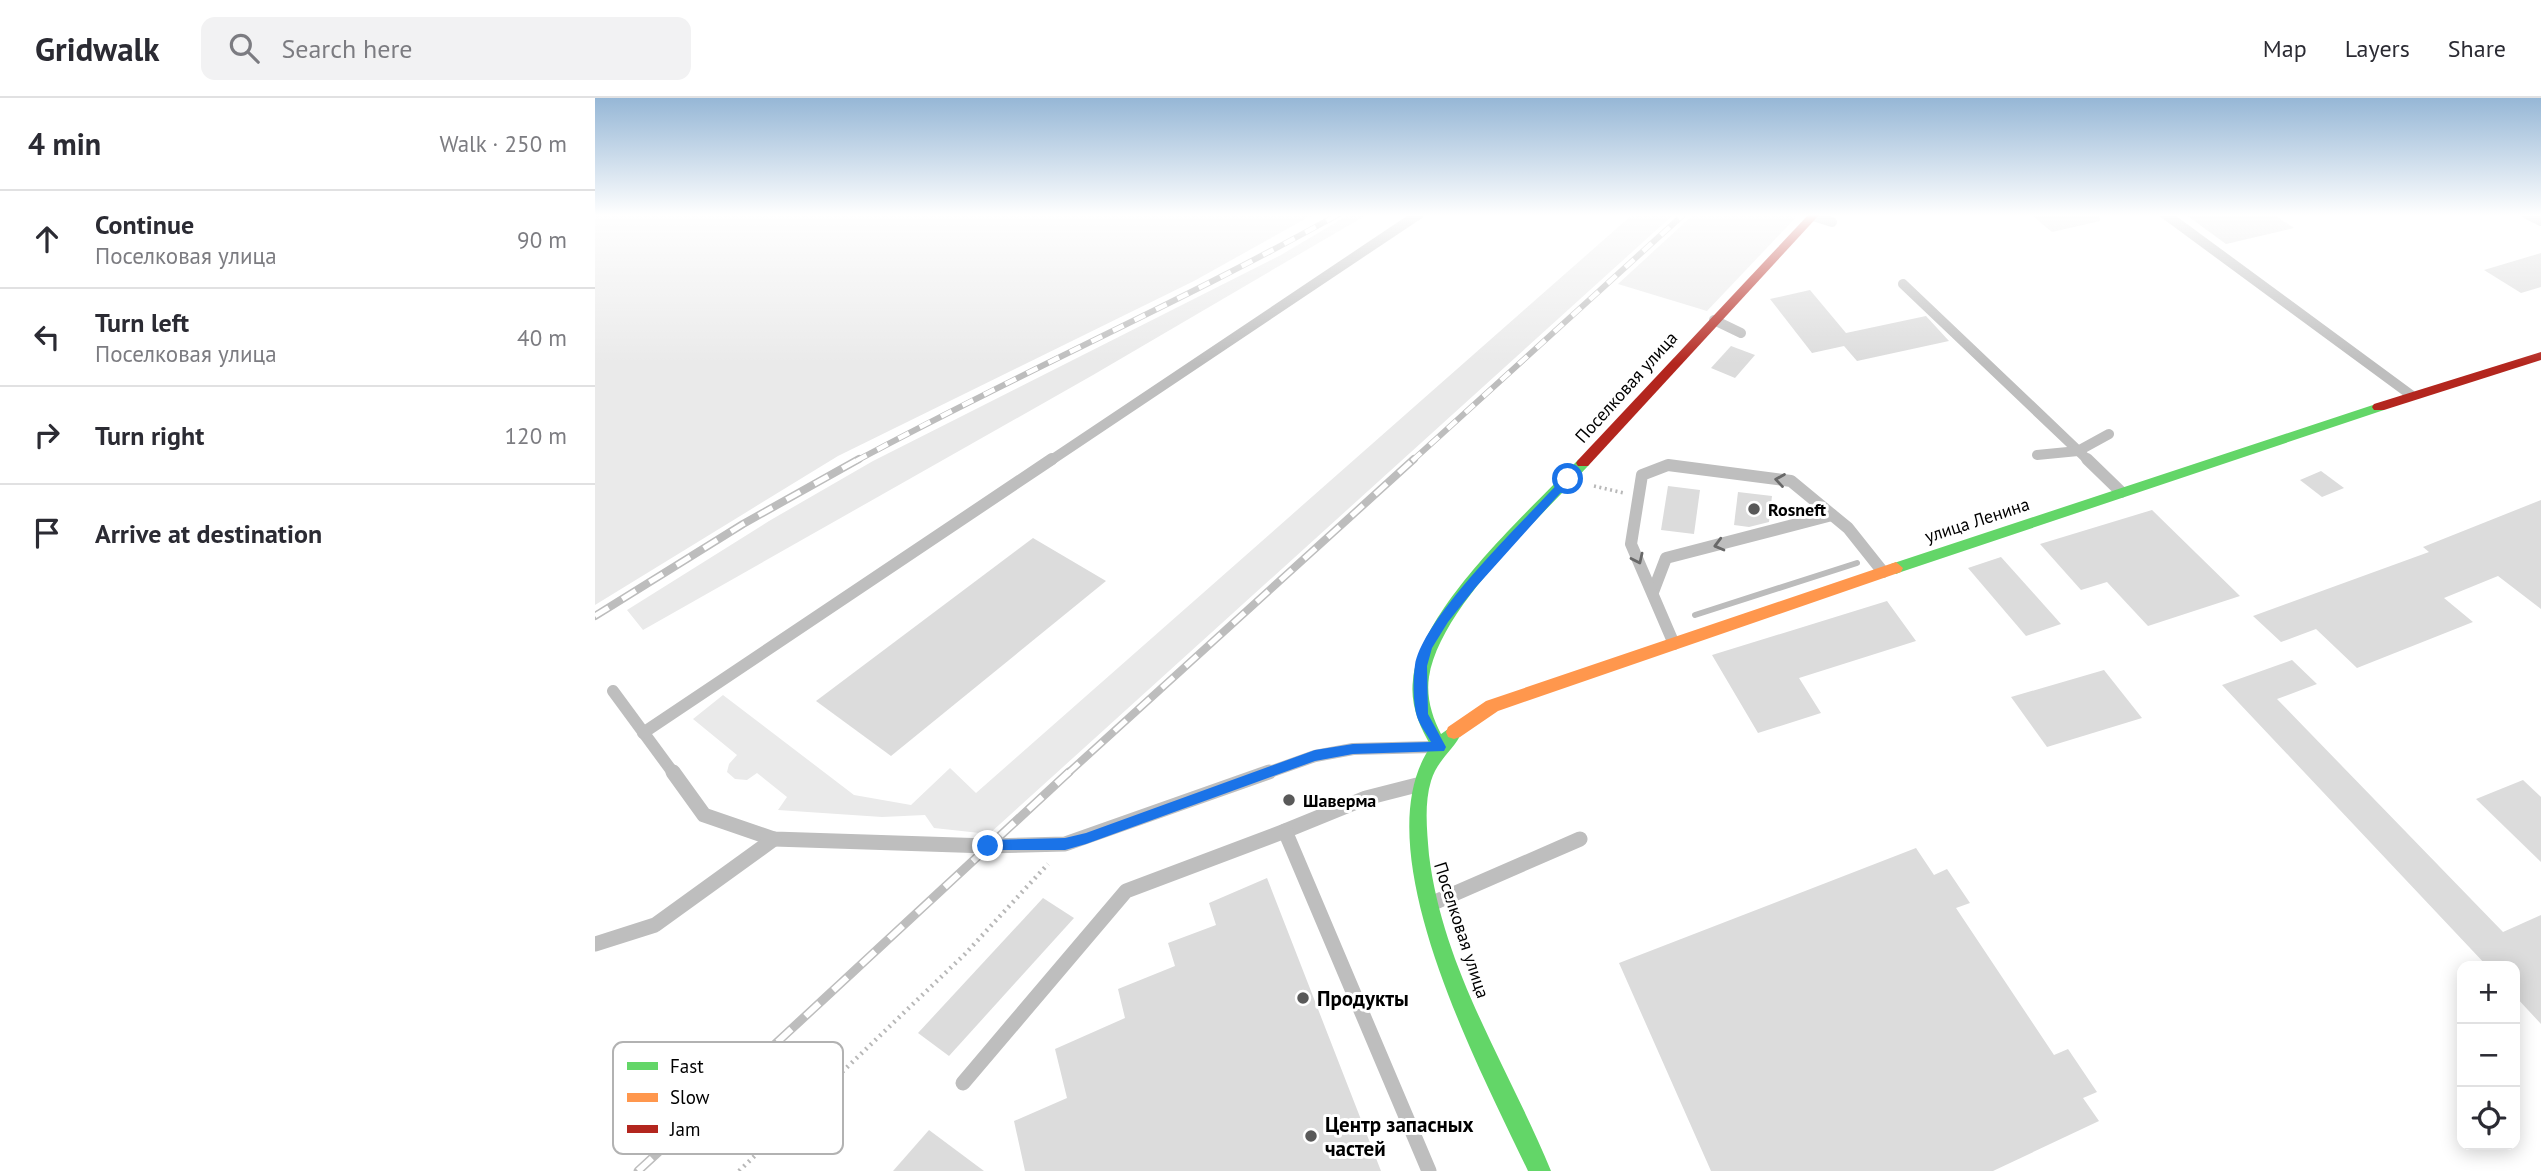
<!DOCTYPE html>
<meta charset="utf-8">
<style>
:root{--surface:#fff;--page:#f2f2f3;--text:#2b2b33;--muted:#7c7c81;--line:#e1e1e2}
body{margin:0;font-family:"PT Sans",sans-serif;background:var(--page);color:var(--text)}
.controls{position:absolute;right:21px;bottom:21px;display:grid;overflow:hidden;border-radius:14px;box-shadow:0 4px 18px #0003}
.controls button{width:63px;height:63px;display:grid;place-items:center;padding:0;border:0;border-bottom:2px solid var(--line);background:var(--surface);color:var(--text);font:35px sans-serif}
.stop{position:absolute;width:21px;height:21px;margin:-16px;border:5px solid #1a73e8;border-radius:50%;background:#fff}
.stop.end{background:#1a73e8;border-color:#fff;box-shadow:0 2px 7px #0008}
.list{margin:0;padding:0;list-style:none}
h2{display:flex;justify-content:space-between;align-items:center;height:91px;margin:0;padding:0 28px;font-size:30px}
h2 small{font-size:23px;font-weight:400;color:var(--muted)}
.list li{display:grid;grid-template-columns:46px 1fr auto;gap:21px;align-items:center;box-sizing:border-box;height:98px;padding:0 28px;border-top:2px solid var(--line)}
.list b{display:block;font-size:26px;white-space:nowrap}
.list p{margin:0;font-size:23px;white-space:nowrap;color:var(--muted)}
.list em{font-size:23px;font-style:normal;color:var(--muted)}
.icon{flex:none;width:38px;height:38px;fill:none;stroke:currentColor;stroke-width:2;stroke-linecap:round;stroke-linejoin:round}
.map{position:relative;flex:none;width:1946px;height:1073px;overflow:hidden}
header{display:flex;align-items:center;gap:42px;box-sizing:border-box;height:98px;padding:0 35px;background:var(--surface);border-bottom:2px solid var(--line)}
header strong{font-size:33px}
nav{display:flex;gap:38px;margin-inline-start:auto;font-size:24px}
.search{width:490px;height:63px;background:var(--page);display:flex;align-items:center;gap:18px;box-sizing:border-box;padding:0 24px;border-radius:14px;color:var(--muted);font-size:26px}
main{display:flex}
aside{flex:1;background:var(--surface)}
.map>svg:first-child{display:block}
.green{fill:#eaeaea}
.lines{fill:none;stroke-linecap:round;stroke-linejoin:round}
.stream{stroke:#bcbcbc;stroke-width:6}
.building{fill:#dcdcdc}
.path-far1{stroke:#b8b8b8;stroke-width:3.5;stroke-dasharray:2 3.5;stroke-linecap:butt}
.path{stroke:#b8b8b8;stroke-width:4.5;stroke-dasharray:2 4.5;stroke-linecap:butt}
.lane-far2{stroke:#bebebe;stroke-width:10}
.lane-far1{stroke:#bebebe;stroke-width:12}
.lane{stroke:#bebebe;stroke-width:15}
.fast{fill:#63d668;fill-rule:evenodd}
.slow{fill:#ff974d;fill-rule:evenodd}
.jam{fill:#b3261e;fill-rule:evenodd}
.rail-far2-casing{stroke:#bdbdbd;stroke-width:6}
.rail-far1-casing{stroke:#bdbdbd;stroke-width:8}
.rail-casing{stroke:#bdbdbd;stroke-width:9}
.rail-far2{stroke:#fff;stroke-width:4.5;stroke-dasharray:12;stroke-linecap:butt}
.rail-far1{stroke:#fff;stroke-width:5;stroke-dasharray:16;stroke-linecap:butt}
.rail{stroke:#fff;stroke-width:6;stroke-dasharray:19;stroke-linecap:butt}
.oneway{stroke:#686868}
.route{fill:#1a73e8}
.poi-dot{fill:#595959;stroke:#fff;stroke-width:2.5}
.labels{text-anchor:middle;dominant-baseline:central;stroke-width:6;stroke-linejoin:round;paint-order:stroke}
.street-label{font-size:18px;fill:#000;stroke:#fff}
.poi-label{font-size:18px;font-weight:bold;fill:#000;stroke:#fff;text-anchor:start}
.near-poi-label{font-size:21px;font-weight:bold;fill:#000;stroke:#fff;text-anchor:start}
.key{fill:#fff;stroke:#b2b2b2;stroke-width:2}
.key-label{font-size:19px;fill:#000}
</style>
<header>
<strong>Gridwalk</strong>
<div class="search"><svg class="icon" aria-label="search" viewBox="0 0 24 24"><circle cx="10" cy="10" r="6"/><path d="M15 15l6 6"/></svg>Search here</div>
<nav><a>Map</a><a>Layers</a><a>Share</a></nav>
</header>
<main>
<aside>
<h2>4 min<small>Walk · 250 m</small></h2>
<ul class="list">
<li><svg class="icon" aria-label="ahead" viewBox="0 0 24 24"><path d="M12 20V5M6 11l6-6 6 6"/></svg><div><b>Continue</b><p>Поселковая улица</p></div><em>90 m</em></li>
<li><svg class="icon" aria-label="left" viewBox="0 0 24 24"><path d="M17 20v-9H6M10 6l-5 5 5 5"/></svg><div><b>Turn left</b><p>Поселковая улица</p></div><em>40 m</em></li>
<li><svg class="icon" aria-label="right" viewBox="0 0 24 24"><path d="M7 20v-9h11M14 6l5 5-5 5"/></svg><div><b>Turn right</b></div><em>120 m</em></li>
<li><svg class="icon" aria-label="arrive" viewBox="0 0 24 24"><path d="M6 21V4h12l-3 4 3 4H6"/></svg><div><b>Arrive at destination</b></div></li>
</ul>
</aside>
<div class="map">
<svg width="1946" height="1073" viewBox="0 0 1946 1073">
<rect width="100%" height="100%" fill="#fff"/>
<g class="green">
<path d="M0,116H719L599,183L243,358L0,507Z"/>
<path d="M755,116H773L498,277L48,532L32,512L174,423L278,363L686,157Z"/>
<path d="M1038,116H1079L394,736L339,730L330,717L287,719L183,712L192,699L162,675L152,682L140,681L132,674L134,666L142,657L98,621L128,597L259,697L316,707L355,670L381,695Z"/>
<path d="M1099,116H1204L1112,213L1023,186Z"/>
</g>
<g class="lines">
<path class="stream" d="M1100,517L1262,465"/>
</g>
<g class="building">
<path d="M1435,116H1504L1505,123L1457,134Z"/>
<path d="M1590,116H1678L1699,130L1631,146Z"/>
<path d="M1946,155V189L1926,195L1889,172Z"/>
<path d="M1215,192L1251,235L1331,218L1354,243L1262,263L1249,248L1217,255L1175,201Z"/>
<path d="M1136,248L1160,257L1140,280L1116,270Z"/>
<path d="M1726,373L1749,390L1727,399L1705,382Z"/>
<path d="M1073,388L1105,392L1099,436L1066,432Z"/>
<path d="M1143,394L1177,398L1174,424L1154,429L1139,427Z"/>
<path d="M1946,402V511L1903,478L1849,500L1878,524L1762,570L1721,531L1686,544L1658,518L1834,454L1828,449Z"/>
<path d="M1557,412L1645,498L1553,528L1512,484L1486,492L1445,446Z"/>
<path d="M438,440L511,483L296,658L221,603Z"/>
<path d="M1406,459L1466,526L1431,538L1373,470Z"/>
<path d="M1292,503L1321,543L1204,580L1226,615L1163,635L1117,557Z"/>
<path d="M1697,562L1722,586L1682,601L1908,834L1946,817V926L1920,898V868H1892L1627,587Z"/>
<path d="M1509,572L1547,620L1452,649L1416,599Z"/>
<path d="M1928,682L1946,699V764L1881,701Z"/>
<path d="M1321,750L1339,777L1352,771L1375,805L1361,810L1459,957L1473,951L1502,994L1488,1000L1504,1023L1398,1073H1116L1024,865Z"/>
<path d="M672,780L786,1073H430L419,1023L472,1000L460,951L530,920L523,891L580,868L573,845L621,827L614,805Z"/>
<path d="M448,800L479,820L354,958L323,935Z"/>
<path d="M334,1032L389,1073H298Z"/>
</g>
<g class="lines">
<path class="path-far1" d="M999,388L1029,395"/>
<path class="path" d="M144,1073L370,856L453,766"/>
<g class="lane-far2">
<path d="M1570,116L1816,297"/>
<path d="M1932,116L1946,123"/>
<path d="M1218,118L1237,124"/>
<path d="M1308,186L1494,363"/>
<path d="M1119,222L1146,235"/>
<path d="M1442,357L1483,353L1514,336"/>
<path d="M455,363L824,116"/>
</g>
<g class="lane-far1">
<path d="M1492,361L1526,394"/>
<path d="M1058,494L1071,460L1237,417"/>
<path d="M1079,546L1036,446L1047,377L1073,367L1196,383L1253,430L1288,474"/>
<path d="M18,593L79,676"/>
<path d="M48,635L457,361"/>
<path d="M669,676L720,658L758,651L837,649"/>
</g>
<g class="lane">
<path d="M78,674L109,717L179,741L393,748L470,746L674,674"/>
<path d="M690,733L771,700L822,687"/>
<path d="M838,805L985,741"/>
<path d="M0,846L60,827L179,741"/>
<path d="M368,985L531,793L690,733L834,1073"/>
</g>
<g class="fast">
<path d="M1784,305L1789,306V312L1306,474L1301,476L1294,470L1296,466Z"/>
<path d="M988,360L995,365L993,368C945,420 845,509 834,579C831,599 837,619 846,636L859,627L865,629L867,634C859,652 842,662 836,683C829,706 832,733 834,757C848,872 913,968 956,1073H933C887,975 765,749 836,648C824,628 815,606 818,582C825,510 933,414 983,362Z"/>
</g>
<path class="slow" d="M1301,464L1308,470L1306,474L903,613L865,639L859,641L853,639L851,634L853,629L891,603Z"/>
<g class="jam">
<path d="M1214,116H1225L993,368H983L981,365L983,362Z"/>
<path d="M1946,254V262L1789,312H1779L1777,309L1779,306Z"/>
</g>
<g class="rail-far2-casing">
<g id="rail-far2">
<path d="M261,363C420,277 586,204 744,116"/>
<path d="M817,363L1089,116"/>
</g>
</g>
<g class="rail-far1-casing">
<g id="rail-far1">
<path d="M0,518L148,426L264,361"/>
<path d="M472,676L819,361"/>
</g>
</g>
<g class="rail-casing">
<path id="rail" d="M43,1073L474,674"/>
</g>
<use href="#rail-far2" class="rail-far2"/>
<use href="#rail-far1" class="rail-far1"/>
<use href="#rail" class="rail"/>
</g>
<defs><path id="oneway-chevron" d="M-2-3.5L2.5 0L-2 3.5" fill="none" stroke-width="1.6" stroke-linecap="round" stroke-linejoin="round" transform="scale(1.75)"/></defs>
<g class="oneway">
<use href="#oneway-chevron" transform="translate(1185 382) rotate(-171)"/>
<use href="#oneway-chevron" transform="translate(1124 447) rotate(165)"/>
<use href="#oneway-chevron" transform="translate(1043 461) rotate(65)"/>
</g>
<linearGradient id="sky" x2="0" y2="1"><stop stop-color="#96b7d6"/><stop offset="0.44" stop-color="#fff"/><stop offset="1" stop-color="#fff" stop-opacity="0"/></linearGradient>
<rect width="1946" height="266" fill="url(#sky)"/>
<path class="route" d="M969,379L978,381L881,489L853,524L837,550L832,568L833,616L851,649L849,653L758,656L720,663L491,746L470,752H389V743L393,742L470,740L491,735L720,652L758,646L836,644C831,635 823,625 821,615C818,602 818,580 820,567C829,517 933,419 969,379Z"/>
<g class="poi-dot">
<circle cx="1159" cy="411" r="7"/>
<circle cx="694" cy="702" r="7"/>
<circle cx="708" cy="900" r="7"/>
<circle cx="716" cy="1038" r="7"/>
</g>
<g class="labels">
<g class="street-label">
<text transform="translate(1031 289) rotate(-48)">Поселковая улица</text>
<text transform="translate(1382 422) rotate(-18)">улица Ленина</text>
<text transform="translate(867 832) rotate(72)">Поселковая улица</text>
</g>
<g class="poi-label">
<text x="1173" y="411">Rosneft</text>
<text x="708" y="702">Шаверма</text>
</g>
<g class="near-poi-label">
<text x="722" y="900">Продукты</text>
<text x="730" y="1026">Центр запасных<tspan x="730" dy="24">частей</tspan></text>
</g>
</g>
<rect x="18" y="944" width="230" height="112" rx="10" class="key"/>
<rect x="32" y="964" width="31" height="8" fill="#63d668"/>
<rect x="32" y="995" width="31" height="9" fill="#ff974d"/>
<rect x="32" y="1027" width="31" height="8" fill="#b3261e"/>
<g class="key-label">
<text x="75" y="975">Fast</text>
<text x="75" y="1006">Slow</text>
<text x="75" y="1038">Jam</text>
</g>
</svg>
<div class="controls">
<button>+</button>
<button>−</button>
<button><svg class="icon" aria-label="locate" viewBox="0 0 24 24"><circle cx="12" cy="12" r="6"/><path d="M12 2v4M12 18v4M2 12h4M18 12h4"/></svg></button>
</div>
<div class="stop" style="left:973px;top:381px"></div>
<div class="stop end" style="left:393px;top:748px"></div>
</div>
</main>
